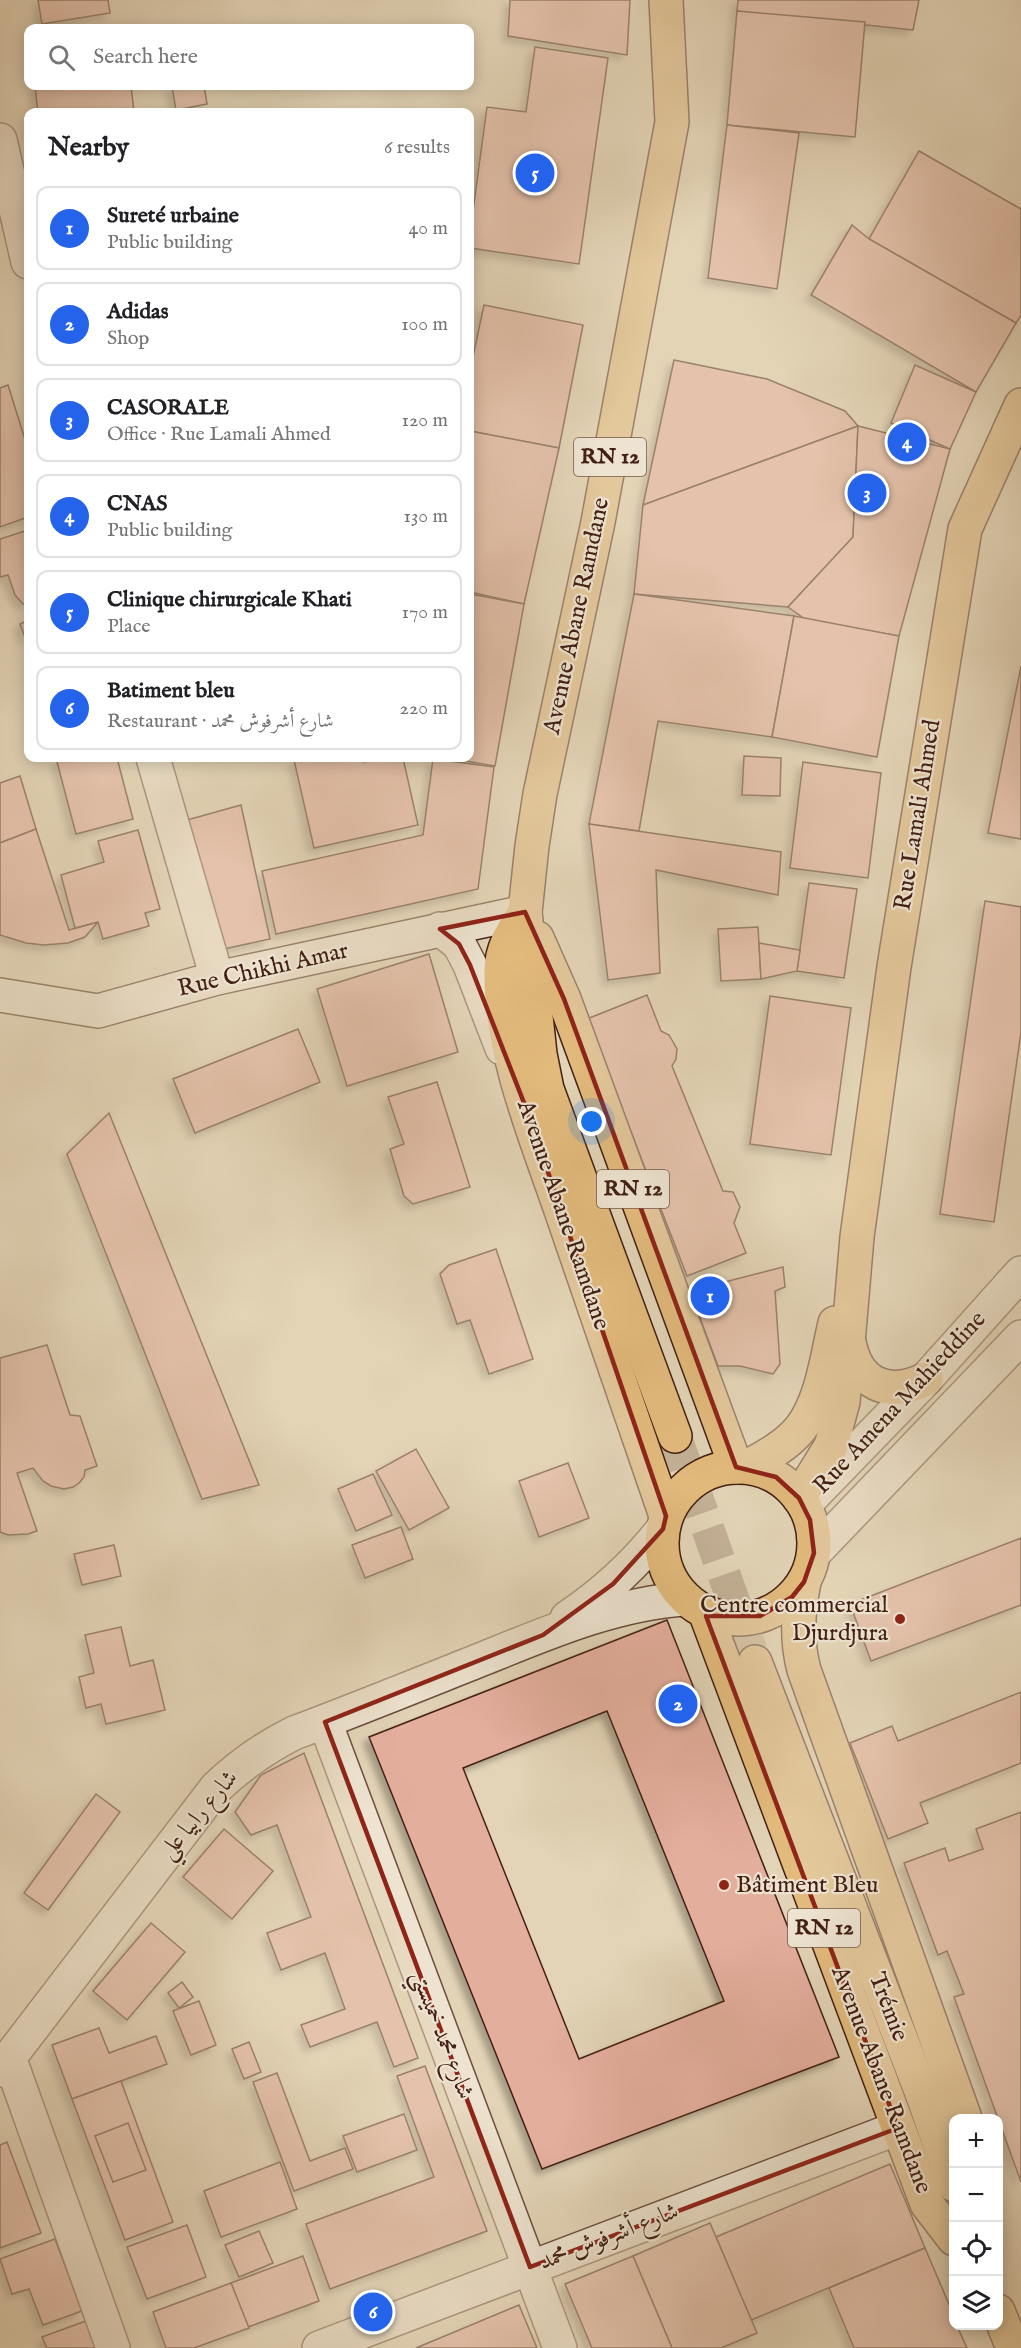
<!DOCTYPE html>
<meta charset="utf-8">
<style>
:root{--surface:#fff;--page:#f2f2f2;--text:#202124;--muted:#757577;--line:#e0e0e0;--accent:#2563eb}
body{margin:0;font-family:"IM FELL English",Amiri,serif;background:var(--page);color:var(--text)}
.controls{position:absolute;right:18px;bottom:18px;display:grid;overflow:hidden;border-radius:12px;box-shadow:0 3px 15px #0003}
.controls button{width:54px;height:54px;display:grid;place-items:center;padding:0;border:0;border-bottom:2px solid var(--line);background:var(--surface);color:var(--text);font:30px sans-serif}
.you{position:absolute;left:592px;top:1122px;width:21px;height:21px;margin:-15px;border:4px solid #fff;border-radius:50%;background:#1a73e8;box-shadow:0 0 0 9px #1a73e833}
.badge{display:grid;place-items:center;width:39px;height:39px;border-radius:50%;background:var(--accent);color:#fff;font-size:20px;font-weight:700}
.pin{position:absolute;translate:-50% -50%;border:3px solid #fff;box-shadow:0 2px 6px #0006}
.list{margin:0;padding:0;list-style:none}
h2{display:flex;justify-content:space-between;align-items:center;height:78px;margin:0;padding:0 24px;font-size:26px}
h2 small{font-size:20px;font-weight:400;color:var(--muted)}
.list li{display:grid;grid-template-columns:39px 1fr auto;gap:18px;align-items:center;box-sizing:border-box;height:84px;margin:0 12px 12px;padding:0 12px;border:2px solid var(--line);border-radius:12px}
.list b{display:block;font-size:22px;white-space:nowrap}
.list p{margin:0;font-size:20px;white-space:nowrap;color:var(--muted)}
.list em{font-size:20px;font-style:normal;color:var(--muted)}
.icon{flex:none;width:33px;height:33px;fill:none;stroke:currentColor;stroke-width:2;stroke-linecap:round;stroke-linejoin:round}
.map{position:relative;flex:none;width:1021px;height:2348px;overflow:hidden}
.search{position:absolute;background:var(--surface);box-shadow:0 3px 15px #0003;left:24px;top:24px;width:450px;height:66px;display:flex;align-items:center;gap:15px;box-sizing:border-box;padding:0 21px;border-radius:12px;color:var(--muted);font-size:22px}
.panel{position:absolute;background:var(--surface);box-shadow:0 3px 15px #0003;left:24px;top:108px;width:450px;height:654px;border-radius:12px}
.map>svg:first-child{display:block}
.building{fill:#e4ae9d;stroke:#432013;stroke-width:1.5;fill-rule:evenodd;filter:url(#shadow)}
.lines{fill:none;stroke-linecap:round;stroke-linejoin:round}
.primary-tunnel{stroke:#c3b096;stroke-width:33;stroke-dasharray:33 16;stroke-linecap:butt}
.street-casing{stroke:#6b4d3c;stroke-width:36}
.secondary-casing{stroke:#432013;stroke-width:36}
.primary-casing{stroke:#432013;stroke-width:36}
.street{stroke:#ede3d0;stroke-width:33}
.secondary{stroke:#ede3d0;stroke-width:33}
.primary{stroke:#e2ba7c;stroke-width:33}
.marked{fill:none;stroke:#8f2418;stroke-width:4.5;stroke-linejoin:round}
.poi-dot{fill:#8f2418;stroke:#ede3d0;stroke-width:2}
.labels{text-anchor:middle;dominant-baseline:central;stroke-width:4.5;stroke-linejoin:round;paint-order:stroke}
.shield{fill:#ede3d0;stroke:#765a4c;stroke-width:1.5}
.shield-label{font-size:22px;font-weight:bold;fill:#432013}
.street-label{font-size:24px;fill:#432013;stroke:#ede3d0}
.poi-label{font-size:24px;fill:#432013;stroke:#ede3d0;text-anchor:end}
</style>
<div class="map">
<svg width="1021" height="2348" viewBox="0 0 1021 2348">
<defs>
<filter id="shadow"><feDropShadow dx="-5.5" dy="5.5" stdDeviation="3" flood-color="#0004"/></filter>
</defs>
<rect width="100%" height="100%" fill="#e3d4b7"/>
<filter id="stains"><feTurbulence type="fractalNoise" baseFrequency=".00333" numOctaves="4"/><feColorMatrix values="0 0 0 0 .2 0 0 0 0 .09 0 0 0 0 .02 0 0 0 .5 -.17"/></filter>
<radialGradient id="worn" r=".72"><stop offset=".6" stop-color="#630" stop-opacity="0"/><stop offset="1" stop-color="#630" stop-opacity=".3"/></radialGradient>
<g class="building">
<path d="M38,0H108L110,13L42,24Z"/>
<path d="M510,0H630L627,55L508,36Z"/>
<path d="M738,0H919L913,30L737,11Z"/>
<path d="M737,11L865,22L855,137L727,125Z"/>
<path d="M535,47L608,58L579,264L470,248V233L487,107L526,112Z"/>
<path d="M35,86H131L134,112H38Z"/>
<path d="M172,86H204L207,104L176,110Z"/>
<path d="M727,125L799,133L777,289L708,278Z"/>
<path d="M919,151L1021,209V315L1016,323L869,239Z"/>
<path d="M852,225L869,239L1016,323L976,392L811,295Z"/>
<path d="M484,305L583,325L559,448L470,431V371Z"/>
<path d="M674,360L767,379L845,411L858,426L643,505Z"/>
<path d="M915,365L976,392L950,449L891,423Z"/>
<path d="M8,385L28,449V517L0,527V388Z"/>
<path d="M858,426L853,537L788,607L634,594L643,505Z"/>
<path d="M858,426L950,449L899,636L805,619L788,607L853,537Z"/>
<path d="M470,431L559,448L524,604L470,592Z"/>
<path d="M28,530V604H23L15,595L8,575L0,577V539Z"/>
<path d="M470,594L524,604L495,766L448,758H470Z"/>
<path d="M634,594L794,616L772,737L658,721L639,831L589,824Z"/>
<path d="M794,616L899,636L877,757L772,737Z"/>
<path d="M28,620V635L25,637L20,624Z"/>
<path d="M1021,666V839L988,833Z"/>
<path d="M744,756L781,758L780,796L742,795Z"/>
<path d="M56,758H117L133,819L76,834Z"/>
<path d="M308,758H363L364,762L385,758H403L418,825L314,848L294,760Z"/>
<path d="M433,759L494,767L478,889L276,934L262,871L423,835Z"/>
<path d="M803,762L881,773L868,878L790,868Z"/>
<path d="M20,776L36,829L0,843V783Z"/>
<path d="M241,805L270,939L219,950L187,820Z"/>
<path d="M589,824L781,852L778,895L656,870L660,973L608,980Z"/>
<path d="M36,829L69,930L98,922L85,937L68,943L44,945L26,943L0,935V843Z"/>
<path d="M138,830L160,909L145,913L149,926L103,939L98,922L75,928L61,875L104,862L98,841Z"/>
<path d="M809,883L857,889L844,978L797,971Z"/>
<path d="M985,901L1021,907V1032L994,1222L940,1214Z"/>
<path d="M758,927L761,979L721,981L718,929Z"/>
<path d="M759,943L800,950L797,971L761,979Z"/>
<path d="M429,954L458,1052L347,1086L317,989Z"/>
<path d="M647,995L661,1031L669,1035L677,1049L676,1059L672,1066L723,1191L733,1192L740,1207L734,1223L746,1253L687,1276L587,1019Z"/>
<path d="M770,996L851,1008L831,1155L750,1144Z"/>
<path d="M298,1029L320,1082L195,1133L173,1079Z"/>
<path d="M437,1082L470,1187L413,1204L404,1196L390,1149L404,1144L388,1097Z"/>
<path d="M109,1113L259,1485L202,1499L67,1154Z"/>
<path d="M496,1249L533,1359L489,1374L470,1320L457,1324L440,1274L449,1265Z"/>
<path d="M783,1267L785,1287L775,1291L780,1364L773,1374L740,1366H718L690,1291Z"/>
<path d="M47,1345L70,1415L80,1416L97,1466L85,1470L84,1477L79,1483L73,1487L64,1489L51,1486L43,1481L33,1468L17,1473L37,1531L28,1534L8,1535L0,1532V1358Z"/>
<path d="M416,1449L449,1508L409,1530L376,1471Z"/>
<path d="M568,1463L589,1518L539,1537L519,1481Z"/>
<path d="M373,1474L392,1515L356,1531L338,1489Z"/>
<path d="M401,1527L413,1559L365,1578L352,1545Z"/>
<path d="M1021,1538V1605L871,1661L850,1604Z"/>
<path d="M114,1545L121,1576L82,1585L74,1554Z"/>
<path d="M667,1620L839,2057L542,2169L369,1737ZM607,1711L724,2001L579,2059L463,1768Z"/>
<path d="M121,1627L130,1666L153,1660L165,1710L106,1724L101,1704L86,1708L79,1677L94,1673L85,1635Z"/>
<path d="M1021,1692V1763L920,1803L928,1823L888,1839L850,1743L892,1726L898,1741Z"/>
<path d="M304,1753L418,2058L394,2067L377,2022L310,2047L301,2025L345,2009L325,1953L281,1970L267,1933L311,1917L277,1825L251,1835L235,1812L261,1775Z"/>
<path d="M96,1794L120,1812L48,1910L24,1893Z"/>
<path d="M1021,1812V2182L954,1997L964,1994L947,1951L938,1955L904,1863L945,1848L949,1861L983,1849L976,1829Z"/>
<path d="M224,1829L273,1871L232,1919L183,1877Z"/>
<path d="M151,1923L185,1952L127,2020L93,1991Z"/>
<path d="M182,1982L193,1997L179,2008L168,1993Z"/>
<path d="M199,2001L216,2045L191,2055L173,2011Z"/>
<path d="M99,2028L109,2053L156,2036L167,2064L72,2099L52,2045Z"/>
<path d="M249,2042L261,2072L244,2079L232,2049Z"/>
<path d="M425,2066L487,2231L330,2289L306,2224L434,2177L397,2076Z"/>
<path d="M277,2073L310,2161L345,2148L353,2169L294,2191L253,2082Z"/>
<path d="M121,2081L173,2222L125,2240L72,2099Z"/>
<path d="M404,2114L417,2150L357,2172L343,2136Z"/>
<path d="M128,2123L146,2170L113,2182L95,2136Z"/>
<path d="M7,2142L41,2233L0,2248V2145Z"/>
<path d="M280,2162L297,2209L221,2237L204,2191Z"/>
<path d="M890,2164L925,2248L751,2320L716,2237Z"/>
<path d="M710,2223L757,2333L721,2348H672L633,2256Z"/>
<path d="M187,2225L206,2277L147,2299L127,2247Z"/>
<path d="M259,2231L273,2263L239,2277L225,2245Z"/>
<path d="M55,2239L82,2311L43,2325L29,2289L12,2294L0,2259Z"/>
<path d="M925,2248L954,2316V2326H957L967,2348H854L829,2288Z"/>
<path d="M303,2256L319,2301L248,2327L231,2283Z"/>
<path d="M633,2256L672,2348H592L565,2284Z"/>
<path d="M231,2283L249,2328L194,2348H166L153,2312Z"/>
<path d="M519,2305L537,2348H416Z"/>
<path d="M94,2318L105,2348H47L42,2337Z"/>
</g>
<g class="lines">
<path class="primary-tunnel" d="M675,1436L755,1662"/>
<g class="street-casing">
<g id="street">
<path d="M0,140L28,262"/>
<path d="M153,758L217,978"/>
<path d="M440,929L459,944L470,965L502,1048"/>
<path d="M804,1505L926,1379L1021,1273"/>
<path d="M814,1553L1021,1337"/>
<path d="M567,1618C604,1593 635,1565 663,1529"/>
<path d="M325,1722L560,2348"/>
<path d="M9,2057L113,2348"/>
<path d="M0,2070L216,1788C240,1765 264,1748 294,1733C358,1709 422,1683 485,1658C549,1632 617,1603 686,1599"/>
<path d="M319,2348L898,2128"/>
</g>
</g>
<g class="secondary-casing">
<path id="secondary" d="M0,995L98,1011L217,978L525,912"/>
</g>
<g class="primary-casing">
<g id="primary">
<path d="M666,0L672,122L598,522L540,794L532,846L525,912L540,1054L547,1089L675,1436"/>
<path d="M525,912C513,931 502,947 501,970C500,1056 537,1139 564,1219C598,1318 632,1417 666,1516"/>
<path d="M537,938L564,999L736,1467"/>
<path d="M849,1342C857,1384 888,1398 926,1379"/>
<circle cx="738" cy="1543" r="76"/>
<path d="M747,1467C765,1457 786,1446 800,1429C822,1401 827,1357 835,1323"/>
<path d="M799,1498L831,1446L843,1402L857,1237L894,967L965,529L1021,405"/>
<path d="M804,1582C798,1612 796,1640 804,1670L965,2118"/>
<path d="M705,1612L927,2204L954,2239"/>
<path d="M755,1662L923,2096L954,2185"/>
<path d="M998,2311L1013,2348"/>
</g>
</g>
<use href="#street" class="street"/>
<use href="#secondary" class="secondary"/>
<use href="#primary" class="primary"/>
</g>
<path d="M0 0H1021V2348H0ZM525,912L564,999L736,1467L776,1477L799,1498L810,1520L814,1553L804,1582L792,1597L760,1616H706L898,2128L530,2267L325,1722L543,1635L613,1584L663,1529L666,1516L526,1108L470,965L459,944L440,929Z" fill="#e3d4b7" fill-opacity=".55" fill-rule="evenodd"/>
<path class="marked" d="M525,912L564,999L736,1467L776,1477L799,1498L810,1520L814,1553L804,1582L792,1597L760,1616H706L898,2128L530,2267L325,1722L543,1635L613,1584L663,1529L666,1516L526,1108L470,965L459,944L440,929Z"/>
<g class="poi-dot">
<circle cx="900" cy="1619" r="6"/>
<circle cx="724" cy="1885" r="6"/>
</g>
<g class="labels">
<g class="shield">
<rect x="574" y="438" width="72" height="38" rx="4.5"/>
<rect x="597" y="1170" width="72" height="38" rx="4.5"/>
<rect x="788" y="1909" width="72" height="38" rx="4.5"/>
</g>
<g class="shield-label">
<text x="610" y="457">RN 12</text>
<text x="633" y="1189">RN 12</text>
<text x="824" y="1928">RN 12</text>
</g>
<g class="street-label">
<text transform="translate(577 616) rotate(-78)">Avenue Abane Ramdane</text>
<text transform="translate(918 815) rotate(-81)">Rue Lamali Ahmed</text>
<text transform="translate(263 970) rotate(-13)">Rue Chikhi Amar</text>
<text transform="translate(563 1215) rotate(71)">Avenue Abane Ramdane</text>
<text transform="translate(900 1403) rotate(-47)">Rue Amena Mahieddine</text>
<text transform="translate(199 1815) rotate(-50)">شارع رابيا علي</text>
<text transform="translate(888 2007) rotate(69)">Trémie</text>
<text transform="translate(442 2035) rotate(69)">شارع محمد خميستي</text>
<text transform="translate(881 2080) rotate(69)">Avenue Abane Ramdane</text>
<text transform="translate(609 2237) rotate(-21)">شارع أشرفوش محمد</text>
</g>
<g class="poi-label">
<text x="888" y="1605">Centre commercial<tspan x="888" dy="28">Djurdjura</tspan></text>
<text x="736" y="1885" text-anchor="start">Bâtiment Bleu</text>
</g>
</g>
<rect width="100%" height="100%" filter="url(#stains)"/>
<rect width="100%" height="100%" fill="url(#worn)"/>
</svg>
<div class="controls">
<button>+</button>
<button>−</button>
<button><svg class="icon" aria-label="locate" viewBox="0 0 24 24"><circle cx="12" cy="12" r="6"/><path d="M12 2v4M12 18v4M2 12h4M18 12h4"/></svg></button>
<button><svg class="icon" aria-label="layers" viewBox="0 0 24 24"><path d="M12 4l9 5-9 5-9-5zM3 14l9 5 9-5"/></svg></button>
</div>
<div class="you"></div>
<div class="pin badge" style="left:710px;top:1296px">1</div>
<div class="pin badge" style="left:678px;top:1704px">2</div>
<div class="pin badge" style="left:867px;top:493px">3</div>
<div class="pin badge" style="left:907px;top:442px">4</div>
<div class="pin badge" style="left:535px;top:173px">5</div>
<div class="pin badge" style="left:373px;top:2312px">6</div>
<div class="search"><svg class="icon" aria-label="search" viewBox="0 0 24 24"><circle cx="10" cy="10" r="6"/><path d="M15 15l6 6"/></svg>Search here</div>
<section class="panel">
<h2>Nearby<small>6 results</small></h2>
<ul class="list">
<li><span class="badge">1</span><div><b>Sureté urbaine</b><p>Public building</p></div><em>40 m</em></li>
<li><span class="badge">2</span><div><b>Adidas</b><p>Shop</p></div><em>100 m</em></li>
<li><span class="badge">3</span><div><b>CASORALE</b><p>Office · Rue Lamali Ahmed</p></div><em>120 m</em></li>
<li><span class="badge">4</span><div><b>CNAS</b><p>Public building</p></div><em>130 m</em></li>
<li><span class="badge">5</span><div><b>Clinique chirurgicale Khati</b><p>Place</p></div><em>170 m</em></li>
<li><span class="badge">6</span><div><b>Batiment bleu</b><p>Restaurant · شارع أشرفوش محمد</p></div><em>220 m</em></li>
</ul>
</section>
</div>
